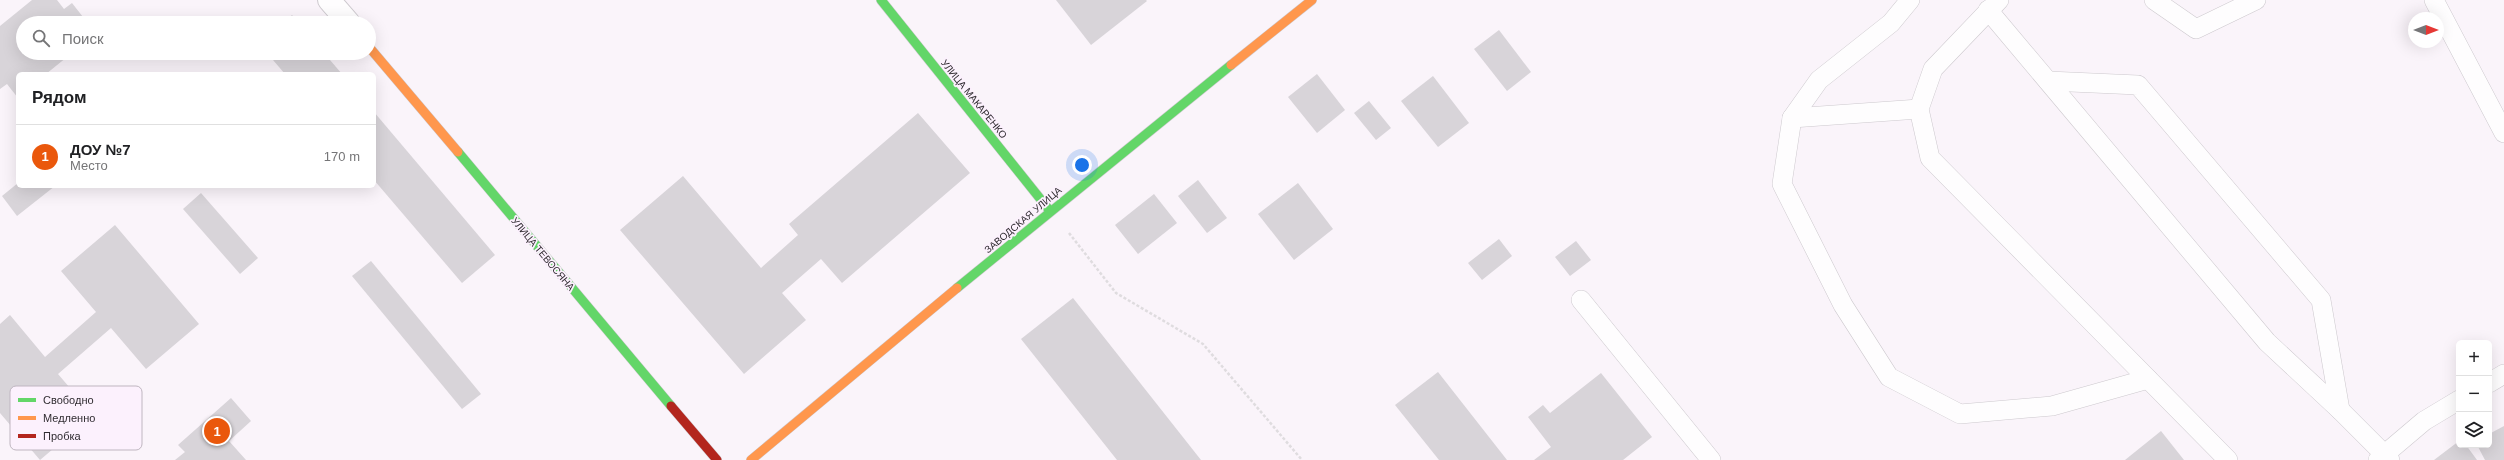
<!DOCTYPE html>
<html lang="ru">
<meta charset="utf-8">
<style>
:root{--surface:#fff;--page:#f2f2f2;--text:#202124;--muted:#757577;--line:#e0e0e0;--accent:#ea580c}
body{margin:0;font-family:Arial,sans-serif;background:var(--page);color:var(--text)}
.controls{position:absolute;right:12px;bottom:12px;display:grid;overflow:hidden;border-radius:6px;box-shadow:0 4px 16px #0002}
.controls button{width:36px;height:36px;display:grid;place-items:center;padding:0;border:0;border-bottom:1px solid var(--line);background:var(--surface);color:var(--text);font:20px sans-serif}
.compass{position:absolute;left:2408px;top:12px;width:36px;height:36px;border-radius:50%;background:var(--surface);box-shadow:0 4px 16px #0002;rotate:90deg}
.you{position:absolute;left:1082px;top:165px;width:14px;height:14px;margin:-10px;border:3px solid #fff;border-radius:50%;background:#1a73e8;box-shadow:0 0 0 6px #1a73e833}
.badge{display:grid;place-items:center;width:26px;height:26px;border-radius:50%;background:var(--accent);color:#fff;font-size:13px;font-weight:700}
.pin{position:absolute;translate:-50% -50%;border:2px solid #fff;box-shadow:0 1px 4px #0006}
.list{margin:0;padding:0;list-style:none}
h2{display:flex;justify-content:space-between;align-items:center;height:52px;margin:0;padding:0 16px;font-size:17px}
h2 small{font-size:13px;font-weight:400;color:var(--muted)}
.list li{display:grid;grid-template-columns:26px 1fr auto;gap:12px;align-items:center;box-sizing:border-box;height:64px;padding:0 16px;border-top:1px solid var(--line)}
.list b{display:block;font-size:15px;white-space:nowrap}
.list p{margin:0;font-size:13px;white-space:nowrap;color:var(--muted)}
.list em{font-size:13px;font-style:normal;color:var(--muted)}
.icon{flex:none;width:22px;height:22px;fill:none;stroke:currentColor;stroke-width:2;stroke-linecap:round;stroke-linejoin:round}
.map{position:relative;flex:none;width:2504px;height:460px;overflow:hidden}
.search{position:absolute;background:var(--surface);box-shadow:0 4px 16px #0002;left:16px;top:16px;width:360px;height:44px;display:flex;align-items:center;gap:10px;box-sizing:border-box;padding:0 14px;border-radius:22px;color:var(--muted);font-size:15px}
.panel{position:absolute;background:var(--surface);box-shadow:0 4px 16px #0002;left:16px;top:72px;width:360px;height:116px;border-radius:6px}
.map>svg:first-child{display:block}
.building{fill:#d8d4d9}
.lines{fill:none;stroke-linecap:round;stroke-linejoin:round}
.lane-casing{stroke:#cdc9ce;stroke-width:20}
.street-casing{stroke:#cdc9ce;stroke-width:24}
.fast-casing{stroke:#cdc9ce;stroke-width:10}
.slow-casing{stroke:#cdc9ce;stroke-width:10}
.jam-casing{stroke:#cdc9ce;stroke-width:10}
.path{stroke:#dfdcdf;stroke-width:2.5;stroke-dasharray:3 2;stroke-linecap:butt}
.lane{stroke:#fefdfe;stroke-width:19}
.street{stroke:#fefdfe;stroke-width:22}
.fast{stroke:#63d668;stroke-width:9}
.slow{stroke:#ff974d;stroke-width:9}
.jam{stroke:#b3261e;stroke-width:9}
.labels{text-anchor:middle;dominant-baseline:central;stroke-width:3.5;stroke-linejoin:round;paint-order:stroke}
.street-label{font-size:10px;fill:#302c31;stroke:#fcf1fd}
.key{fill:#fcf1fd;stroke:#bfb6c0;stroke-width:1}
.key-label{font-size:11px;fill:#302c31}
</style>
<div class="map">
<svg width="2504" height="460" viewBox="0 0 2504 460">
<rect width="100%" height="100%" fill="#faf4fa"/>
<g class="building">
<path d="M32,0H57L64,9L72,3L83,17L75,23H23V53H72L46,74H18V98L7,84L0,89V26Z"/>
<path d="M1056,0H1146L1147,1L1091,45Z"/>
<path d="M292,15L299,23H283Z"/>
<path d="M1499,30L1531,72L1507,91L1474,49Z"/>
<path d="M267,53H324L342,74H285Z"/>
<path d="M1317,74L1345,110L1317,133L1288,97Z"/>
<path d="M1433,76L1469,123L1438,147L1401,101Z"/>
<path d="M1369,101L1391,128L1376,140L1354,113Z"/>
<path d="M374,112L495,255L462,283L374,180Z"/>
<path d="M918,113L970,173L842,283L821,259L782,293L806,320L744,374L620,230L683,176L761,268L798,235L789,224Z"/>
<path d="M1198,180L1227,218L1207,233L1178,196Z"/>
<path d="M18,183V186H55L17,216L2,196Z"/>
<path d="M1298,183L1333,229L1294,260L1258,214Z"/>
<path d="M201,193L258,258L240,274L183,209Z"/>
<path d="M1154,194L1177,223L1138,254L1115,225Z"/>
<path d="M115,225L199,324L146,369L111,328L58,374L93,415L40,460L0,413V324L10,315L45,357L96,312L61,271Z"/>
<path d="M1499,239L1512,256L1482,280L1468,263Z"/>
<path d="M1576,241L1591,260L1570,276L1555,257Z"/>
<path d="M371,261L481,394L462,409L352,276Z"/>
<path d="M1073,298L1201,460H1117L1021,339Z"/>
<path d="M1438,372L1507,460H1439L1395,405Z"/>
<path d="M1601,373L1652,437L1623,460H1534L1551,447L1528,417L1543,405L1550,413Z"/>
<path d="M231,398L251,421L229,441L246,460H175L185,452L178,445Z"/>
<path d="M2504,426V460H2485L2477,445H2489V434Z"/>
<path d="M2161,431L2184,460H2125Z"/>
<path d="M2459,441V445H2466L2477,460H2434Z"/>
</g>
<g class="lines">
<g class="lane-casing">
<g id="lane">
<path d="M1910,0L1891,23L1819,80L1792,118L1782,184L1843,305L1889,377L1960,414L2052,406L2148,379"/>
<path d="M1999,0L1933,69L1919,109L1930,158L2228,460"/>
<path d="M2154,0L2196,29L2256,0"/>
<path d="M2434,0L2504,133"/>
<path d="M1988,10L2267,342L2340,410L2390,460"/>
<path d="M2048,81L2138,85L2321,300L2340,410"/>
<path d="M1792,118L1919,109"/>
<path d="M1581,300L1711,460"/>
<path d="M2489,383L2504,374"/>
<path d="M2378,460L2424,421L2459,400"/>
</g>
</g>
<g class="street-casing">
<path id="street" d="M329,0L349,23"/>
</g>
<g class="fast-casing">
<g id="fast">
<path d="M881,0L1050,211"/>
<path d="M458,152L671,406"/>
<path d="M957,288L1231,65"/>
</g>
</g>
<g class="slow-casing">
<g id="slow">
<path d="M369,47L458,152"/>
<path d="M1231,65L1312,0"/>
<path d="M751,460L957,288"/>
</g>
</g>
<g class="jam-casing">
<path id="jam" d="M671,406L717,460"/>
</g>
<path class="path" d="M1069,233L1116,293L1203,344L1302,460"/>
<use href="#lane" class="lane"/>
<use href="#street" class="street"/>
<use href="#fast" class="fast"/>
<use href="#slow" class="slow"/>
<use href="#jam" class="jam"/>
</g>
<g class="labels">
<g class="street-label">
<text transform="translate(974 99) rotate(51)">УЛИЦА МАКАРЕНКО</text>
<text transform="translate(1023 220) rotate(-40)">ЗАВОДСКАЯ УЛИЦА</text>
<text transform="translate(543 254) rotate(50)">УЛИЦА ТЕВОСЯНА</text>
</g>
</g>
<rect x="10" y="386" width="132" height="64" rx="6" class="key"/>
<rect x="18" y="398" width="18" height="4" fill="#63d668"/>
<rect x="18" y="416" width="18" height="4" fill="#ff974d"/>
<rect x="18" y="434" width="18" height="4" fill="#b3261e"/>
<g class="key-label">
<text x="43" y="404">Свободно</text>
<text x="43" y="422">Медленно</text>
<text x="43" y="440">Пробка</text>
</g>
</svg>
<div class="controls">
<button>+</button>
<button>−</button>
<button><svg class="icon" aria-label="layers" viewBox="0 0 24 24"><path d="M12 4l9 5-9 5-9-5zM3 14l9 5 9-5"/></svg></button>
</div>
<svg class="compass" viewBox="-18 -18 36 36"><path d="M0-13l5 13h-10z" fill="#e53935"/><path d="M0 13l5-13h-10z" fill="#757577"/></svg>
<div class="you"></div>
<div class="pin badge" style="left:217px;top:431px">1</div>
<div class="search"><svg class="icon" aria-label="search" viewBox="0 0 24 24"><circle cx="10" cy="10" r="6"/><path d="M15 15l6 6"/></svg>Поиск</div>
<section class="panel">
<h2>Рядом<small></small></h2>
<ul class="list">
<li><span class="badge">1</span><div><b>ДОУ №7</b><p>Место</p></div><em>170 m</em></li>
</ul>
</section>
</div>
